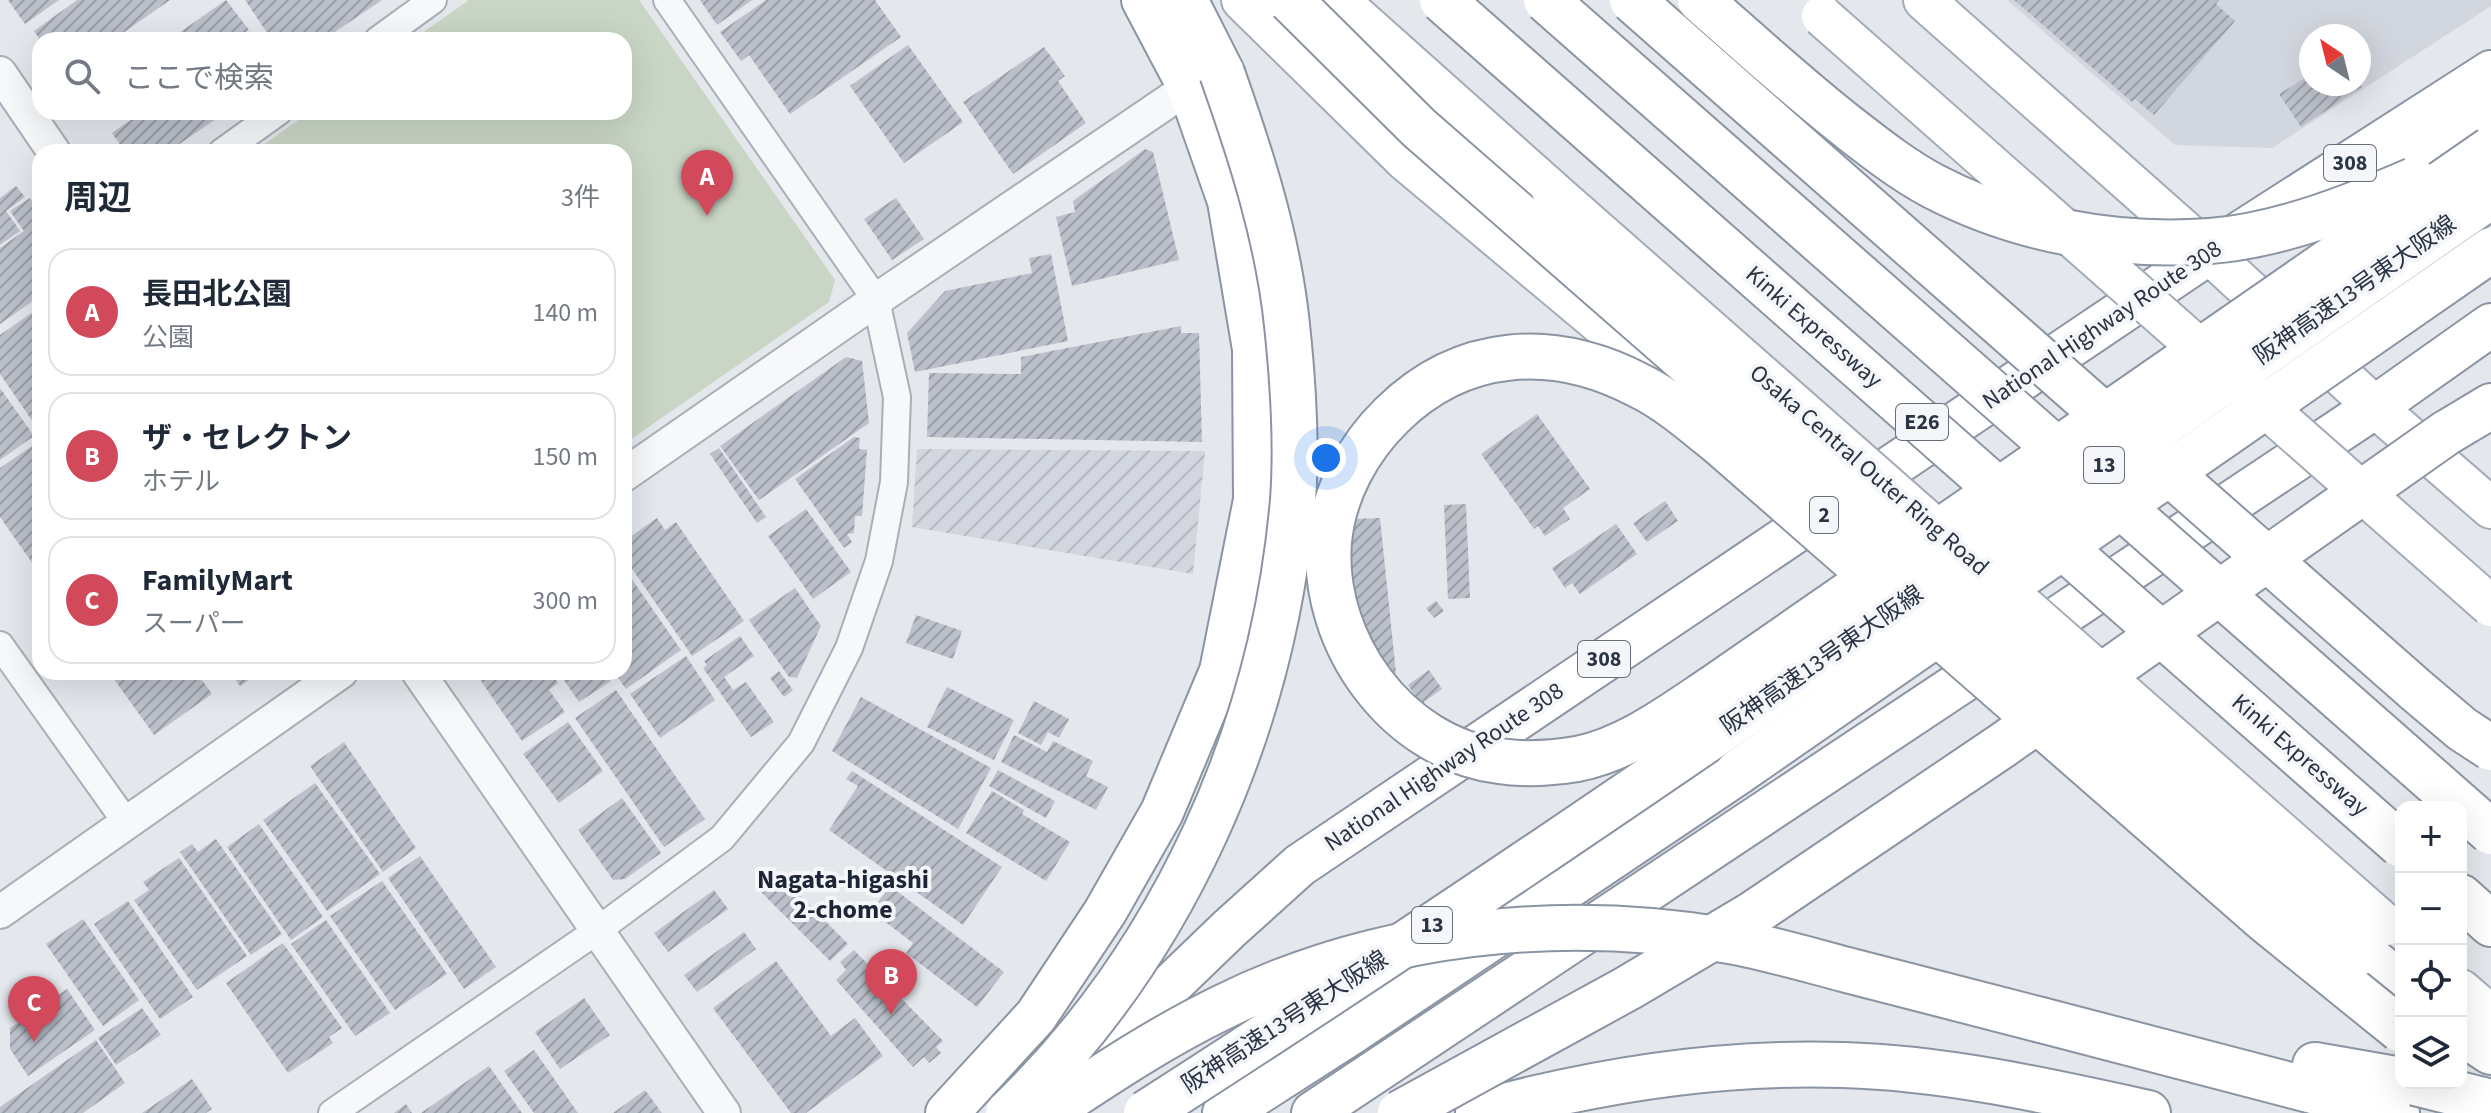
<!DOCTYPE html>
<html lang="ja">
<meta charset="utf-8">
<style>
:root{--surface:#fff;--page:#f6f6f7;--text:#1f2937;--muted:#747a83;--line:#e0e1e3;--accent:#d1495b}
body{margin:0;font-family:"Source Sans 3","Noto Sans JP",sans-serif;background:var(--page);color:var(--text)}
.controls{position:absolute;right:24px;bottom:24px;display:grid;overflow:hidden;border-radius:16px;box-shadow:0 8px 32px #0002}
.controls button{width:72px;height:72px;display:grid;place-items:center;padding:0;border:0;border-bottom:2px solid var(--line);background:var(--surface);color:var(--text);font:40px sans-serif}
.compass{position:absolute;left:2299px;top:24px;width:72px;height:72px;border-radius:50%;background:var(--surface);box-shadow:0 8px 32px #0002;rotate:325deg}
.you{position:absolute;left:1326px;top:458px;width:28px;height:28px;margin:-20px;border:6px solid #fff;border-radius:50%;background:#1a73e8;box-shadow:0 0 0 12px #1a73e833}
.badge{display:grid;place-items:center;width:52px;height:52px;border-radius:50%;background:var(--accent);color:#fff;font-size:26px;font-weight:700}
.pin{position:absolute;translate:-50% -66px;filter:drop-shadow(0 2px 4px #0008)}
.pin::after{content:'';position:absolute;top:42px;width:28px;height:24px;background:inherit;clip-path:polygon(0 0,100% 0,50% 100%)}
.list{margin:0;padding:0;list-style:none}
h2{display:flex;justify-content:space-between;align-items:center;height:104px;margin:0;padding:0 32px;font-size:34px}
h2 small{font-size:26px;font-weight:400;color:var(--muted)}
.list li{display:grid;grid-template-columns:52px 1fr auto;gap:24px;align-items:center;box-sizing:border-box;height:128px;margin:0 16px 16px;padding:0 16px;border:2px solid var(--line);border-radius:24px}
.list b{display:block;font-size:30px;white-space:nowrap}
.list p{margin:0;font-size:26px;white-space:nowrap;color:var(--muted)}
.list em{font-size:26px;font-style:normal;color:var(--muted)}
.icon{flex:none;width:44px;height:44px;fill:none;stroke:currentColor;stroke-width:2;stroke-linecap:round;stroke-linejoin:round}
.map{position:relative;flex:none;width:2491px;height:1113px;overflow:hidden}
.search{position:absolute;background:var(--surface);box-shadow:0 8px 32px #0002;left:32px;top:32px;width:600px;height:88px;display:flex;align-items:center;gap:20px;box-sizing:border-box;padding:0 28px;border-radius:24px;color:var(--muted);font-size:30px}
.panel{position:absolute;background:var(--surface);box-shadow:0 8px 32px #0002;left:32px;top:144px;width:600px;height:536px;border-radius:24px}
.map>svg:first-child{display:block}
.built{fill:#d2d6de;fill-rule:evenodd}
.industrial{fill:url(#industrial-furrows)}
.park{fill:#c9d6c5}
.building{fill:url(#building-hatch)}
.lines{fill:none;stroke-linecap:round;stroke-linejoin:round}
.minor-casing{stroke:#a9aeb7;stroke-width:30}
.tertiary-casing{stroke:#a9aeb7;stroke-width:36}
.primary-casing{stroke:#a3abb8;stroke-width:44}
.trunk-casing{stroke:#8b94a3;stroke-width:46}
.motorway-casing{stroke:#8b94a3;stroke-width:48}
.minor{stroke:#f7f8fa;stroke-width:26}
.tertiary{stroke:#f7f8fa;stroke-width:32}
.primary{stroke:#fff;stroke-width:40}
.trunk{stroke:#fff;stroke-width:42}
.motorway{stroke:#fff;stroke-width:44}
.primary-bridge-casing{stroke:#a3abb8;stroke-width:44;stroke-linecap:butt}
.motorway-bridge-casing{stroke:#8b94a3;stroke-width:48;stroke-linecap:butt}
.primary-bridge{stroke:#fff;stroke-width:40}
.motorway-bridge{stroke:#fff;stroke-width:44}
.labels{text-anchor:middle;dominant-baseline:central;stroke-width:8;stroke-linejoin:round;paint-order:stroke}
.shield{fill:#f4f6f9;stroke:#676e7b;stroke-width:2}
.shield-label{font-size:22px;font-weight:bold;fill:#2b3445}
.street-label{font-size:24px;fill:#2b3445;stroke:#f4f6f9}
.neighbourhood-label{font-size:26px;font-weight:bold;fill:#1d2536;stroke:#f4f6f9}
</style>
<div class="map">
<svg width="2491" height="1113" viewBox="0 0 2491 1113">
<defs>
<pattern id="industrial-furrows" width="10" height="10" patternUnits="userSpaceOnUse" patternTransform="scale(2)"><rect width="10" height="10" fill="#d2d6de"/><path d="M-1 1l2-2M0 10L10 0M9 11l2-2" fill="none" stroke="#b4b8c0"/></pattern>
<pattern id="building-hatch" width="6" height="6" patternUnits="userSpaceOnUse" patternTransform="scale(2)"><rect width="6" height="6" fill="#bbc0ca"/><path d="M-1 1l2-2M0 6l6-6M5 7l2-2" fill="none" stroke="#989da6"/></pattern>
</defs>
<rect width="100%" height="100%" fill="#e4e7ec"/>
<path class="built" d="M2007,0H2491V6L2272,148L2175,145ZM2311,36H2359V84H2311Z"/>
<path class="industrial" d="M917,449L1205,451L1193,574L912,527Z"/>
<path class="park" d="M469,0H639L835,280L829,302L624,444V152H253L310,112H624V40H412Z"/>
<g class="building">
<path d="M8,0H59L25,24Z"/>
<path d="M77,0H170L113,40H40L34,31Z"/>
<path d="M226,0L249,30L235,40H169Z"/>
<path d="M245,0H382L323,40H272Z"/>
<path d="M700,0H752L717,25Z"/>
<path d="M766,0H875L901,37L790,114L749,55L741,61L720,32Z"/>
<path d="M2014,0H2219L2216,4L2235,21L2154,115L2135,99L2132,102Z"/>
<path d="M908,45L963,122L904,163L850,86Z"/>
<path d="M1044,47L1065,76L1058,81L1086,123L1013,174L963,102Z"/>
<path d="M2311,74V84H2360L2362,87L2301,127L2279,94Z"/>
<path d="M142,112H226L168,152H125L112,133Z"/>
<path d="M1145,149L1153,152L1179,260L1072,286L1056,217L1075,212L1073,201Z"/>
<path d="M16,186L25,197L6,211L20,231L0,245V198Z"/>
<path d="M30,198L40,212V296L0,324V248L24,231L10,211Z"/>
<path d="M896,198L924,239L892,260L864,219Z"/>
<path d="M1051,254L1068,341L915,372L907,333L945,291L1032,273L1029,258Z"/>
<path d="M40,307V432L0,374V335Z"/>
<path d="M1181,326V333H1199L1202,442L927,437L929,373L1021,374V357Z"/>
<path d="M846,357L862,361L869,423L759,500L720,446Z"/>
<path d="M0,388L34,436L0,460Z"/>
<path d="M1537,414L1590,489L1563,508L1570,519L1545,536L1538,526L1534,529L1481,454Z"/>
<path d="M854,437L860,438L859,449L867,450L862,516H855L854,533L847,534L852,542L844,548L795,479Z"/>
<path d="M38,442L40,445V574L0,517V468Z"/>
<path d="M719,448L766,517L757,523L710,454Z"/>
<path d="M1665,501L1678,521L1647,542L1633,523Z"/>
<path d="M1466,504L1470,598L1448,599L1444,505Z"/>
<path d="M806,509L851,572L813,599L768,536Z"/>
<path d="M657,518L665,530L676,522L744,621L692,656L624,557V541Z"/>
<path d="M1380,518L1396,673L1388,674L1352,611L1348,541L1353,519Z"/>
<path d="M1616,524L1637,554L1580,594L1572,583L1565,588L1552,568Z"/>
<path d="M624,568L681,650L626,689L614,672H624Z"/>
<path d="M795,588L821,626L797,678L789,677L749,620Z"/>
<path d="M1436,601L1444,611L1434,618L1426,608Z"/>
<path d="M916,615L962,631L953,659L906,643Z"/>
<path d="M740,636L754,656L724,677L733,690L746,682L774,722L751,737L703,668L707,665L704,661Z"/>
<path d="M686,656L715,700L660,738L630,694Z"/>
<path d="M1429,670L1442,689L1421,704L1408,685Z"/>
<path d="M779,671L793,690L784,697L770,678Z"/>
<path d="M109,672H196L212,694L154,735Z"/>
<path d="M230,672H261L240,686Z"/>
<path d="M475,672H551L558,683L549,690L565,712L522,741Z"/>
<path d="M567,672H605L611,681L579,702L561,676Z"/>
<path d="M947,687L1014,720L994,760L927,727Z"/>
<path d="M616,690L705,819L664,847L575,718Z"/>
<path d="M861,697L991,768L958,829L832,751Z"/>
<path d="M1034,701L1069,719L1059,738L1048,732L1041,745L1018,733Z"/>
<path d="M568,722L603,771L559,803L523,754Z"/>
<path d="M1014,735L1047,752L1053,741L1093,761L1086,776L1108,787L1096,810L1001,762Z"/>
<path d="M344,742L416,848L383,872L310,766Z"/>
<path d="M998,770L1055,801L1046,818L989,786Z"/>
<path d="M852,771L1002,867L963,925L829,830L858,786L846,779Z"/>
<path d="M315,783L380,874L327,911L263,820Z"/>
<path d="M992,791L1024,810L1022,814L1070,842L1046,881L966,833Z"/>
<path d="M622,798L661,853L625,879L613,880L578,830Z"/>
<path d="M259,824L323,917L291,940L227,847Z"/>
<path d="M216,839L282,934L251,955L180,852L192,844L198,852Z"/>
<path d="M420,856L496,967L464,989L388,878Z"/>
<path d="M179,858L247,956L197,990L134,900L149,890L143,882Z"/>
<path d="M773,868L848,944L830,961L755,886Z"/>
<path d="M382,881L447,974L395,1010L330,916Z"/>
<path d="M890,886L1004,972L977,1007L906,953L913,943L871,911Z"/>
<path d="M714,890L728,909L668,952L654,933Z"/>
<path d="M128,901L193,997L160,1019L94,924Z"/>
<path d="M83,919L139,1000L103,1026L46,944Z"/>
<path d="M326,920L390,1013L355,1036L291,944Z"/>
<path d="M744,932L756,949L697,992L684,975Z"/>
<path d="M283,943L342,1028L329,1037L333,1043L288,1073L226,983Z"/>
<path d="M854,950L943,1041L936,1047L941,1053L929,1063L924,1057L913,1067L836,980L846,970L840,962Z"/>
<path d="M776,961L831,1036L855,1018L883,1056L806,1113H791L713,1008Z"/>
<path d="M67,989L95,1030L28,1076L10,1049V1028Z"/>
<path d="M584,998L610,1035L560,1069L535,1032Z"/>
<path d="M142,1008L161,1035L116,1065L98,1038Z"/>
<path d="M96,1040L125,1083L83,1113H0V1107Z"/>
<path d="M534,1050L578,1113H534L504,1071Z"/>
<path d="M489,1066L522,1113H421Z"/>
<path d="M192,1079L212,1109L206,1113H142Z"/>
<path d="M645,1090L662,1113H613Z"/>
<path d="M406,1104L412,1113H394Z"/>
</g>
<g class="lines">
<g class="minor-casing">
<g id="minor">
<path d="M378,40L433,0"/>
<path d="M222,152L278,112"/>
<path d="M0,645L126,822"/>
<path d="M332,1113L598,930L722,838L801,743L849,648L879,561L894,482L897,397L876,300L667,0"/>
</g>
</g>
<g class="tertiary-casing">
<g id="tertiary">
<path d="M0,73L54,152"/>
<path d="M624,475L876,300L1189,87"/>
<path d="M418,672L724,1113"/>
<path d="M0,912L341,672"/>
</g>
</g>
<g class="primary-casing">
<g id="primary">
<path d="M1242,0L1406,161L1696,404"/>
<path d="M1338,0L1552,191"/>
<path d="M1924,0L2209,253L2375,407L2491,508"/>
<path d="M2461,990L2491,1016"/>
</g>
</g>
<g class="trunk-casing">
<g id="trunk">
<path d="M1064,1088L1229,929L1300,865L2209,253L2491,72"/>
<path d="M947,1113L1036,1016L1105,912L1162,812L1221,671L1255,500L1254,349L1229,201L1189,87L1143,0"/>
<path d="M1313,1113L2375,407L2491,325"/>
</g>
</g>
<g class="motorway-casing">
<g id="motorway">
<path d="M1185,0L1222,73"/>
<path d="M2354,188L2468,127L2491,110"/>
<path d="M2446,433L2491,406"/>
<path d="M2461,897L2491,924"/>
<path d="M2362,952L2401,985"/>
<path d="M2041,1020L2397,1113"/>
<path d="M2461,1032L2491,1052"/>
<path d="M2315,1065L2401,1080"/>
<path d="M1225,1113L1351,1032L1738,772"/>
<path d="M1478,1113C1597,1080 1720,1061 1843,1065C1946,1068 2048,1091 2148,1113"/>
</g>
</g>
<use href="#minor" class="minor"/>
<use href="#tertiary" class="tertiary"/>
<use href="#primary" class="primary"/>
<use href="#trunk" class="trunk"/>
<use href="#motorway" class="motorway"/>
<g class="primary-bridge-casing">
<g id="primary-bridge">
<path d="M1822,16L2491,606"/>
<path d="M1552,191L2386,925"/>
</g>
</g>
<g class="motorway-bridge-casing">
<g id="motorway-bridge">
<path d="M1290,0L1419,128L2362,952"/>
<path d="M1442,0L2401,845"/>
<path d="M1546,0L2491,832"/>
<path d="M1632,0L2416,690L2462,729L2491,748"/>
<path d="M1700,0C1749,43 1797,87 1848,127C1875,148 1903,170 1933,186C2017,230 2116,248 2210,241C2278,236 2352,207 2414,180"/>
<path d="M1738,772L2491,250"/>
<path d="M2401,1030L2265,920L1722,445C1695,423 1669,400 1638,385C1553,341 1462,346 1392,415C1358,448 1333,494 1329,542C1321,642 1397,748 1499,761C1525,765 1552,763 1577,759C1628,749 1674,714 1716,686L2491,149"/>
<path d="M2415,1083L2491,1102"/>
<path d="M1008,1113C1174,953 1273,730 1293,500C1297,444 1293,381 1287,325C1278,238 1251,155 1222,73"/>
<path d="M1047,1113C1104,1075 1161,1037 1223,1007C1379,930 1560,912 1730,941C1769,948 1809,960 1847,970C1912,987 1976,1003 2041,1020"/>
<path d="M1146,1113C1603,820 2045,505 2491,196"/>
<path d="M1400,1113L1628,988L1751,915L2003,745L2446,433"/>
</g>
</g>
<use href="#primary-bridge" class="primary-bridge"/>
<use href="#motorway-bridge" class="motorway-bridge"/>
</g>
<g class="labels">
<g class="shield">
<rect x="2324" y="145" width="52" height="36" rx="6"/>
<rect x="1896" y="404" width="52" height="36" rx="6"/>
<rect x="2084" y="447" width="40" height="36" rx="6"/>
<rect x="1810" y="497" width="28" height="36" rx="6"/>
<rect x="1578" y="641" width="52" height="36" rx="6"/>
<rect x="1412" y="907" width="40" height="36" rx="6"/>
</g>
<g class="shield-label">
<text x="2350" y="163">308</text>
<text x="1922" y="422">E26</text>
<text x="2104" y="465">13</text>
<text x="1824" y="515">2</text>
<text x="1604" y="659">308</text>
<text x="1432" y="925">13</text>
</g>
<g class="street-label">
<text transform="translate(2355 290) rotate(-35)">阪神高速13号東大阪線</text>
<text transform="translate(2102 325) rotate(-34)">National Highway Route 308</text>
<text transform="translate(1814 327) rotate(41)">Kinki Expressway</text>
<text transform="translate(1869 470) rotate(41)">Osaka Central Outer Ring Road</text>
<text transform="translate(1822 660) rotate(-35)">阪神高速13号東大阪線</text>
<text transform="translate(2300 755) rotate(41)">Kinki Expressway</text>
<text transform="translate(1444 767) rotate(-34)">National Highway Route 308</text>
<text transform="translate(1285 1022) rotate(-33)">阪神高速13号東大阪線</text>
</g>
<g class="neighbourhood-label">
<text x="843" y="879">Nagata-higashi<tspan x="843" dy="30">2-chome</tspan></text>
</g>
</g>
</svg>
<div class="controls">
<button>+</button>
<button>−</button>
<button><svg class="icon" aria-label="locate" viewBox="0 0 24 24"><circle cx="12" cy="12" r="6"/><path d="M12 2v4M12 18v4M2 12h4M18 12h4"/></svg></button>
<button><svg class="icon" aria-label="layers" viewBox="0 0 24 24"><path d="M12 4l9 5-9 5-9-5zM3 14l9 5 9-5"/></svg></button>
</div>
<svg class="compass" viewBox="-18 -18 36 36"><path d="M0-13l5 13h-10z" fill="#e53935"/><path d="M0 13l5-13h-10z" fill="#747a83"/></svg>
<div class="you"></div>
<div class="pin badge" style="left:707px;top:216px">A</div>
<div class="pin badge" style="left:891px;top:1015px">B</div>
<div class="pin badge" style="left:34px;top:1042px">C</div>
<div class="search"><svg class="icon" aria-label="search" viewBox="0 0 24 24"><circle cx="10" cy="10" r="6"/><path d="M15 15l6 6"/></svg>ここで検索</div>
<section class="panel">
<h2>周辺<small>3件</small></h2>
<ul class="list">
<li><span class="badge">A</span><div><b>長田北公園</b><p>公園</p></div><em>140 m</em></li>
<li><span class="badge">B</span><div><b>ザ・セレクトン</b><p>ホテル</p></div><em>150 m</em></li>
<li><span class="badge">C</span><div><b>FamilyMart</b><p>スーパー</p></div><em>300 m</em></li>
</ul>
</section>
</div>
